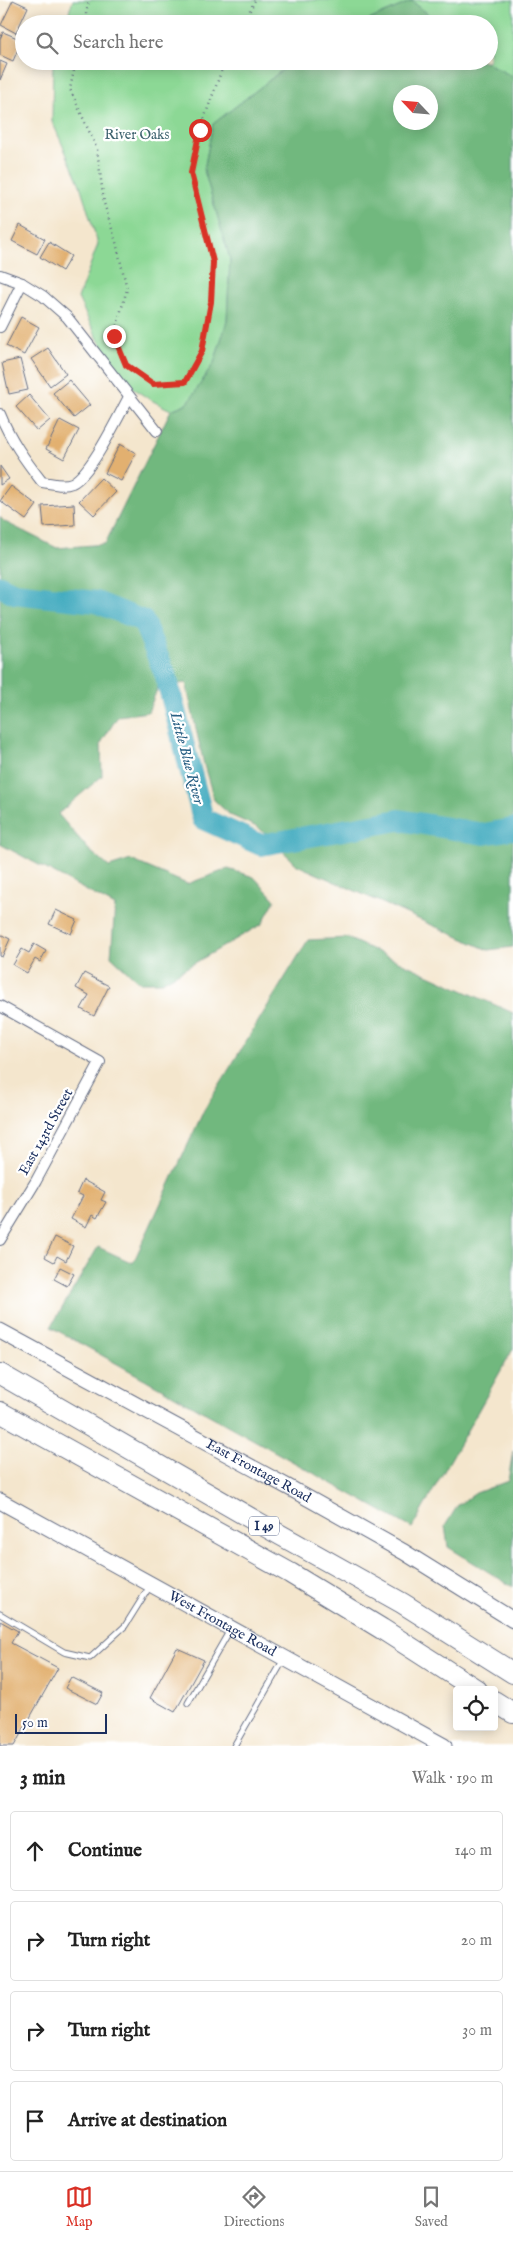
<!DOCTYPE html>
<meta charset="utf-8">
<style>
:root{--surface:#fff;--page:#f6f6f6;--text:#222;--muted:#767676;--line:#e0e0e0;--accent:#d93025}
body{margin:0;font-family:"IM FELL English",serif;background:var(--page);color:var(--text)}
.controls{position:absolute;right:15px;bottom:15px;display:grid;overflow:hidden;border-radius:5px;box-shadow:0 2px 12px #0003}
.controls button{width:45px;height:45px;display:grid;place-items:center;padding:0;border:0;border-bottom:1px solid var(--line);background:var(--surface);color:var(--text);font:25px sans-serif}
.compass{position:absolute;left:393px;top:85px;width:45px;height:45px;border-radius:50%;background:var(--surface);box-shadow:0 2px 12px #0003;rotate:296deg}
.scale{position:absolute;left:15px;bottom:12px;width:92px;box-sizing:border-box;padding-left:5px;border:2px solid #1b2f5e;border-top:0;font-size:14px;line-height:18px;white-space:nowrap;color:#1b2f5e;-webkit-text-stroke:4px #fff;paint-order:stroke}
.stop{position:absolute;width:15px;height:15px;margin:-11px;border:4px solid #d93025;border-radius:50%;background:#fff}
.stop.end{background:#d93025;border-color:#fff;box-shadow:0 1px 5px #0008}
.list{margin:0;padding:0;list-style:none}
h2{display:flex;justify-content:space-between;align-items:center;height:65px;margin:0;padding:0 20px;font-size:21px}
h2 small{font-size:16px;font-weight:400;color:var(--muted)}
.list li{display:grid;grid-template-columns:32px 1fr auto;gap:15px;align-items:center;box-sizing:border-box;height:80px;margin:0 10px 10px;padding:0 10px;border:1px solid var(--line);border-radius:5px}
.list b{display:block;font-size:19px;white-space:nowrap}
.list em{font-size:16px;font-style:normal;color:var(--muted)}
.icon{flex:none;width:28px;height:28px;fill:none;stroke:currentColor;stroke-width:2;stroke-linecap:round;stroke-linejoin:round}
.map{position:relative;flex:none;width:513px;height:1746px;overflow:hidden}
.search{position:absolute;background:var(--surface);box-shadow:0 2px 12px #0003;left:15px;right:15px;top:15px;height:55px;display:flex;align-items:center;gap:12px;box-sizing:border-box;padding:0 18px;border-radius:28px;color:var(--muted);font-size:19px}
.sheet{height:425px;background:var(--surface)}
nav{display:flex;justify-content:space-around;align-items:center;box-sizing:border-box;height:70px;border-top:1px solid var(--line);background:var(--surface);font-size:14px;color:var(--muted)}
nav a{display:grid;justify-items:center;gap:2px}
nav .on{color:var(--accent)}
.map>svg:first-child{display:block}
.green{fill:#8cd895;stroke:#54847a}
.forest{fill:#71b87e;stroke:#46746e;fill-rule:evenodd}
.lines{fill:none;stroke-linecap:round;stroke-linejoin:round}
.river{stroke:#3ea9be;stroke-width:22}
.building{fill:#e2b06f}
.lane-casing{stroke:#676f85;stroke-width:7}
.street-casing{stroke:#676f85;stroke-width:12}
.secondary-casing{stroke:#676f85;stroke-width:17}
.highway-casing{stroke:#676f85;stroke-width:22}
.path{stroke:#676f85;stroke-width:2.5;stroke-dasharray:1 4;stroke-linecap:butt}
.lane{stroke:#fff;stroke-width:5}
.street{stroke:#fff;stroke-width:10}
.secondary{stroke:#fff;stroke-width:15}
.highway{stroke:#fff;stroke-width:20}
.route{stroke:#d93025;stroke-width:6}
.labels{text-anchor:middle;dominant-baseline:central;stroke-width:4.5;stroke-linejoin:round;paint-order:stroke}
.shield{fill:#fff;stroke:#5f6d8e;stroke-width:1}
.shield-label{font-size:12px;font-weight:bold;fill:#1b2f5e}
.park-label{font-size:14px;fill:#3d626e;stroke:#fff}
.street-label{font-size:14px;fill:#1b2f5e;stroke:#fff}
.water-label{font-size:15px;font-style:italic;fill:#296084;stroke:#fff}
</style>
<div class="map">
<svg width="513" height="1746" viewBox="0 0 513 1746">
<rect width="100%" height="100%" fill="#fff"/>
<filter id="ink" filterUnits="userSpaceOnUse"><feTurbulence type="fractalNoise" baseFrequency=".02" numOctaves="2"/><feDisplacementMap in="SourceGraphic" scale="10" xChannelSelector="R" yChannelSelector="G"/><feConvolveMatrix kernelMatrix="1 2 1 2 8 2 1 2 1" color-interpolation-filters="sRGB"/></filter>
<filter id="wash" filterUnits="userSpaceOnUse"><feTurbulence type="fractalNoise" baseFrequency=".0096" numOctaves="4" result="noise"/><feDisplacementMap in="SourceGraphic" scale="20" xChannelSelector="R" yChannelSelector="G"/><feGaussianBlur stdDeviation="1.12" result="paint"/><feColorMatrix in="noise" values="0 0 0 0 0 0 0 0 0 0 0 0 0 0 0 0 0 1.4 0 .05"/><feComposite in="paint" operator="in"/></filter>
<g filter="url(#wash)">
<rect width="100%" height="100%" fill="#f4e6cd"/>
<g class="green">
<path d="M73,0H513V77L484,61H489V24H440L412,1L360,24H65Z"/>
<path d="M53,61H294L213,124L204,170L230,259L227,321L214,363L188,403L171,410C154,402 136,393 123,378C105,357 90,323 78,298L98,244L80,185L52,121Z"/>
</g>
<g class="forest">
<path d="M412,1L440,24H360Z"/>
<path d="M294,61H484L513,77V947L488,950L297,865L259,828L230,815L214,800L204,765L186,683L158,687L148,712L118,716L101,743L102,776L58,814L89,850L109,867L131,860L187,884L228,869L254,877L275,900L262,924L162,982H139L111,956L115,906L0,844V517L5,522L57,548L105,544L171,410L188,403L214,363L227,321L230,259L204,170L213,124ZM400,92H430V122H400Z"/>
<path d="M347,938L513,1013V1349L412,1528L51,1327L98,1247L133,1263L204,1110L308,940Z"/>
<path d="M513,1451V1587L448,1547L445,1526L458,1505L476,1493L508,1481Z"/>
</g>
<g class="lines">
<path class="river" d="M0,586L14,593L96,602L143,621L166,676L203,819L261,845L399,820L484,834L513,829"/>
</g>
<g id="blocks">
<g class="building">
<path d="M13,0L28,7L16,33L1,25Z"/>
<path d="M3,32L22,40L13,61L0,55V39Z"/>
<path d="M0,61L7,64L0,80Z"/>
<path d="M20,225L45,239L37,254L12,241Z"/>
<path d="M49,242L71,256L62,271L40,257Z"/>
<path d="M21,317L39,327L24,355L6,346Z"/>
<path d="M48,348L66,374L50,386L31,359Z"/>
<path d="M20,359L28,390L9,394L2,363Z"/>
<path d="M69,380L90,405L74,418L53,393Z"/>
<path d="M29,395L50,420L37,431L16,407Z"/>
<path d="M60,420L79,430L64,459L46,449Z"/>
<path d="M120,444L136,453L121,481L105,473Z"/>
<path d="M0,466L9,479L0,485Z"/>
<path d="M101,478L116,492L94,515L79,501Z"/>
<path d="M11,486L37,505L26,520L0,501Z"/>
<path d="M74,504L75,525L44,527L42,506Z"/>
<path d="M56,910L77,920L71,934L49,924Z"/>
<path d="M0,934L10,939L2,957L0,956Z"/>
<path d="M34,944L46,951L40,962L35,959L27,973L13,965L22,949L29,953Z"/>
<path d="M84,973L109,986L94,1016L81,1009L89,995L76,988Z"/>
<path d="M83,1180L105,1192L101,1200L106,1202L97,1218L92,1215L86,1227L71,1219L83,1196L77,1193Z"/>
<path d="M55,1237L73,1246L66,1261L57,1256L54,1262L45,1257Z"/>
<path d="M60,1267L74,1274L67,1286L54,1279Z"/>
<path d="M0,1621L18,1631L11,1643L58,1668L14,1746H0Z"/>
<path d="M177,1648L204,1660L175,1712L150,1698Z"/>
<path d="M71,1677L103,1693L97,1704L65,1688Z"/>
</g>
</g>
</g>
<g filter="url(#ink)">
<use href="#blocks" fill-opacity="0" stroke="#676f85" stroke-width="1"/>
<g class="lines">
<g class="lane-casing">
<g id="lane">
<path d="M0,1614L64,1652L90,1658L125,1626L150,1586"/>
<path d="M188,1703L230,1630"/>
<path d="M234,1746L284,1659"/>
</g>
</g>
<g class="street-casing">
<g id="street">
<path d="M0,275L22,283L43,296L67,317L157,431"/>
<path d="M0,327L22,283"/>
<path d="M0,414C10,439 25,460 42,482C52,483 62,487 72,483C91,474 118,417 129,397"/>
<path d="M0,1006L100,1062L36,1181L0,1240"/>
</g>
</g>
<g class="secondary-casing">
<g id="secondary">
<path id="s1" d="M0,1331L288,1487L404,1552L513,1620"/>
<path id="s2" d="M0,1501L444,1746"/>
</g>
</g>
<g class="highway-casing">
<g id="highway">
<path d="M0,1374L259,1523L402,1603L513,1673"/>
<path d="M0,1412L290,1573L382,1629L477,1690"/>
<path d="M494,1701L513,1713"/>
</g>
</g>
<g class="path">
<path d="M84,24L89,0"/>
<path d="M243,24L255,0"/>
<path d="M76,61L70,89L97,149L104,203L116,242L127,289L114,336L126,365L153,384L185,381L202,351L211,302L213,261L191,173L200,130L225,61"/>
</g>
<use href="#lane" class="lane"/>
<use href="#street" class="street"/>
<use href="#secondary" class="secondary"/>
<use href="#highway" class="highway"/>
</g>
</g>
<g class="lines" filter="url(#ink)">
<path class="route" d="M114,336L126,365L153,384L185,382L202,351L211,302L213,262L191,173L200,130"/>
</g>
<g class="labels">
<rect class="shield" x="249" y="1516.5" width="30" height="19" rx="4"/>
<g class="shield-label">
<text x="264" y="1526">I 49</text>
</g>
<g class="park-label">
<text x="137" y="135">River Oaks</text>
</g>
<g class="street-label">
<text transform="translate(46 1132) rotate(-61)">East 143rd Street</text>
<text stroke="none"><textPath href="#s1" startOffset="294">East Frontage Road</textPath></text>
<text stroke="none"><textPath href="#s2" startOffset="254">West Frontage Road</textPath></text>
</g>
<g class="water-label">
<text transform="translate(187 758) rotate(75)">Little Blue River</text>
</g>
</g>
</svg>
<div class="controls">
<button><svg class="icon" aria-label="locate" viewBox="0 0 24 24"><circle cx="12" cy="12" r="6"/><path d="M12 2v4M12 18v4M2 12h4M18 12h4"/></svg></button>
</div>
<svg class="compass" viewBox="-18 -18 36 36"><path d="M0-13l5 13h-10z" fill="#e53935"/><path d="M0 13l5-13h-10z" fill="#767676"/></svg>
<div class="scale">50 m</div>
<div class="stop" style="left:200px;top:130px"></div>
<div class="stop end" style="left:114px;top:336px"></div>
<div class="search"><svg class="icon" aria-label="search" viewBox="0 0 24 24"><circle cx="10" cy="10" r="6"/><path d="M15 15l6 6"/></svg>Search here</div>
</div>
<section class="sheet">
<h2>3 min<small>Walk · 190 m</small></h2>
<ul class="list">
<li><svg class="icon" aria-label="ahead" viewBox="0 0 24 24"><path d="M12 20V5M6 11l6-6 6 6"/></svg><div><b>Continue</b></div><em>140 m</em></li>
<li><svg class="icon" aria-label="right" viewBox="0 0 24 24"><path d="M7 20v-9h11M14 6l5 5-5 5"/></svg><div><b>Turn right</b></div><em>20 m</em></li>
<li><svg class="icon" aria-label="right" viewBox="0 0 24 24"><path d="M7 20v-9h11M14 6l5 5-5 5"/></svg><div><b>Turn right</b></div><em>30 m</em></li>
<li><svg class="icon" aria-label="arrive" viewBox="0 0 24 24"><path d="M6 21V4h12l-3 4 3 4H6"/></svg><div><b>Arrive at destination</b></div></li>
</ul>
</section>
<nav>
<a class="on"><svg class="icon" aria-label="map" viewBox="0 0 24 24"><path d="M3 6l6-2 6 2 6-2v14l-6 2-6-2-6 2zM9 4v14M15 6v14"/></svg>Map</a>
<a><svg class="icon" aria-label="directions" viewBox="0 0 24 24"><path d="M12 3l9 9-9 9-9-9zM9 14v-3h6M13 9l2 2-2 2"/></svg>Directions</a>
<a><svg class="icon" aria-label="saved" viewBox="0 0 24 24"><path d="M7 4h10v16l-5-4-5 4z"/></svg>Saved</a>
</nav>
